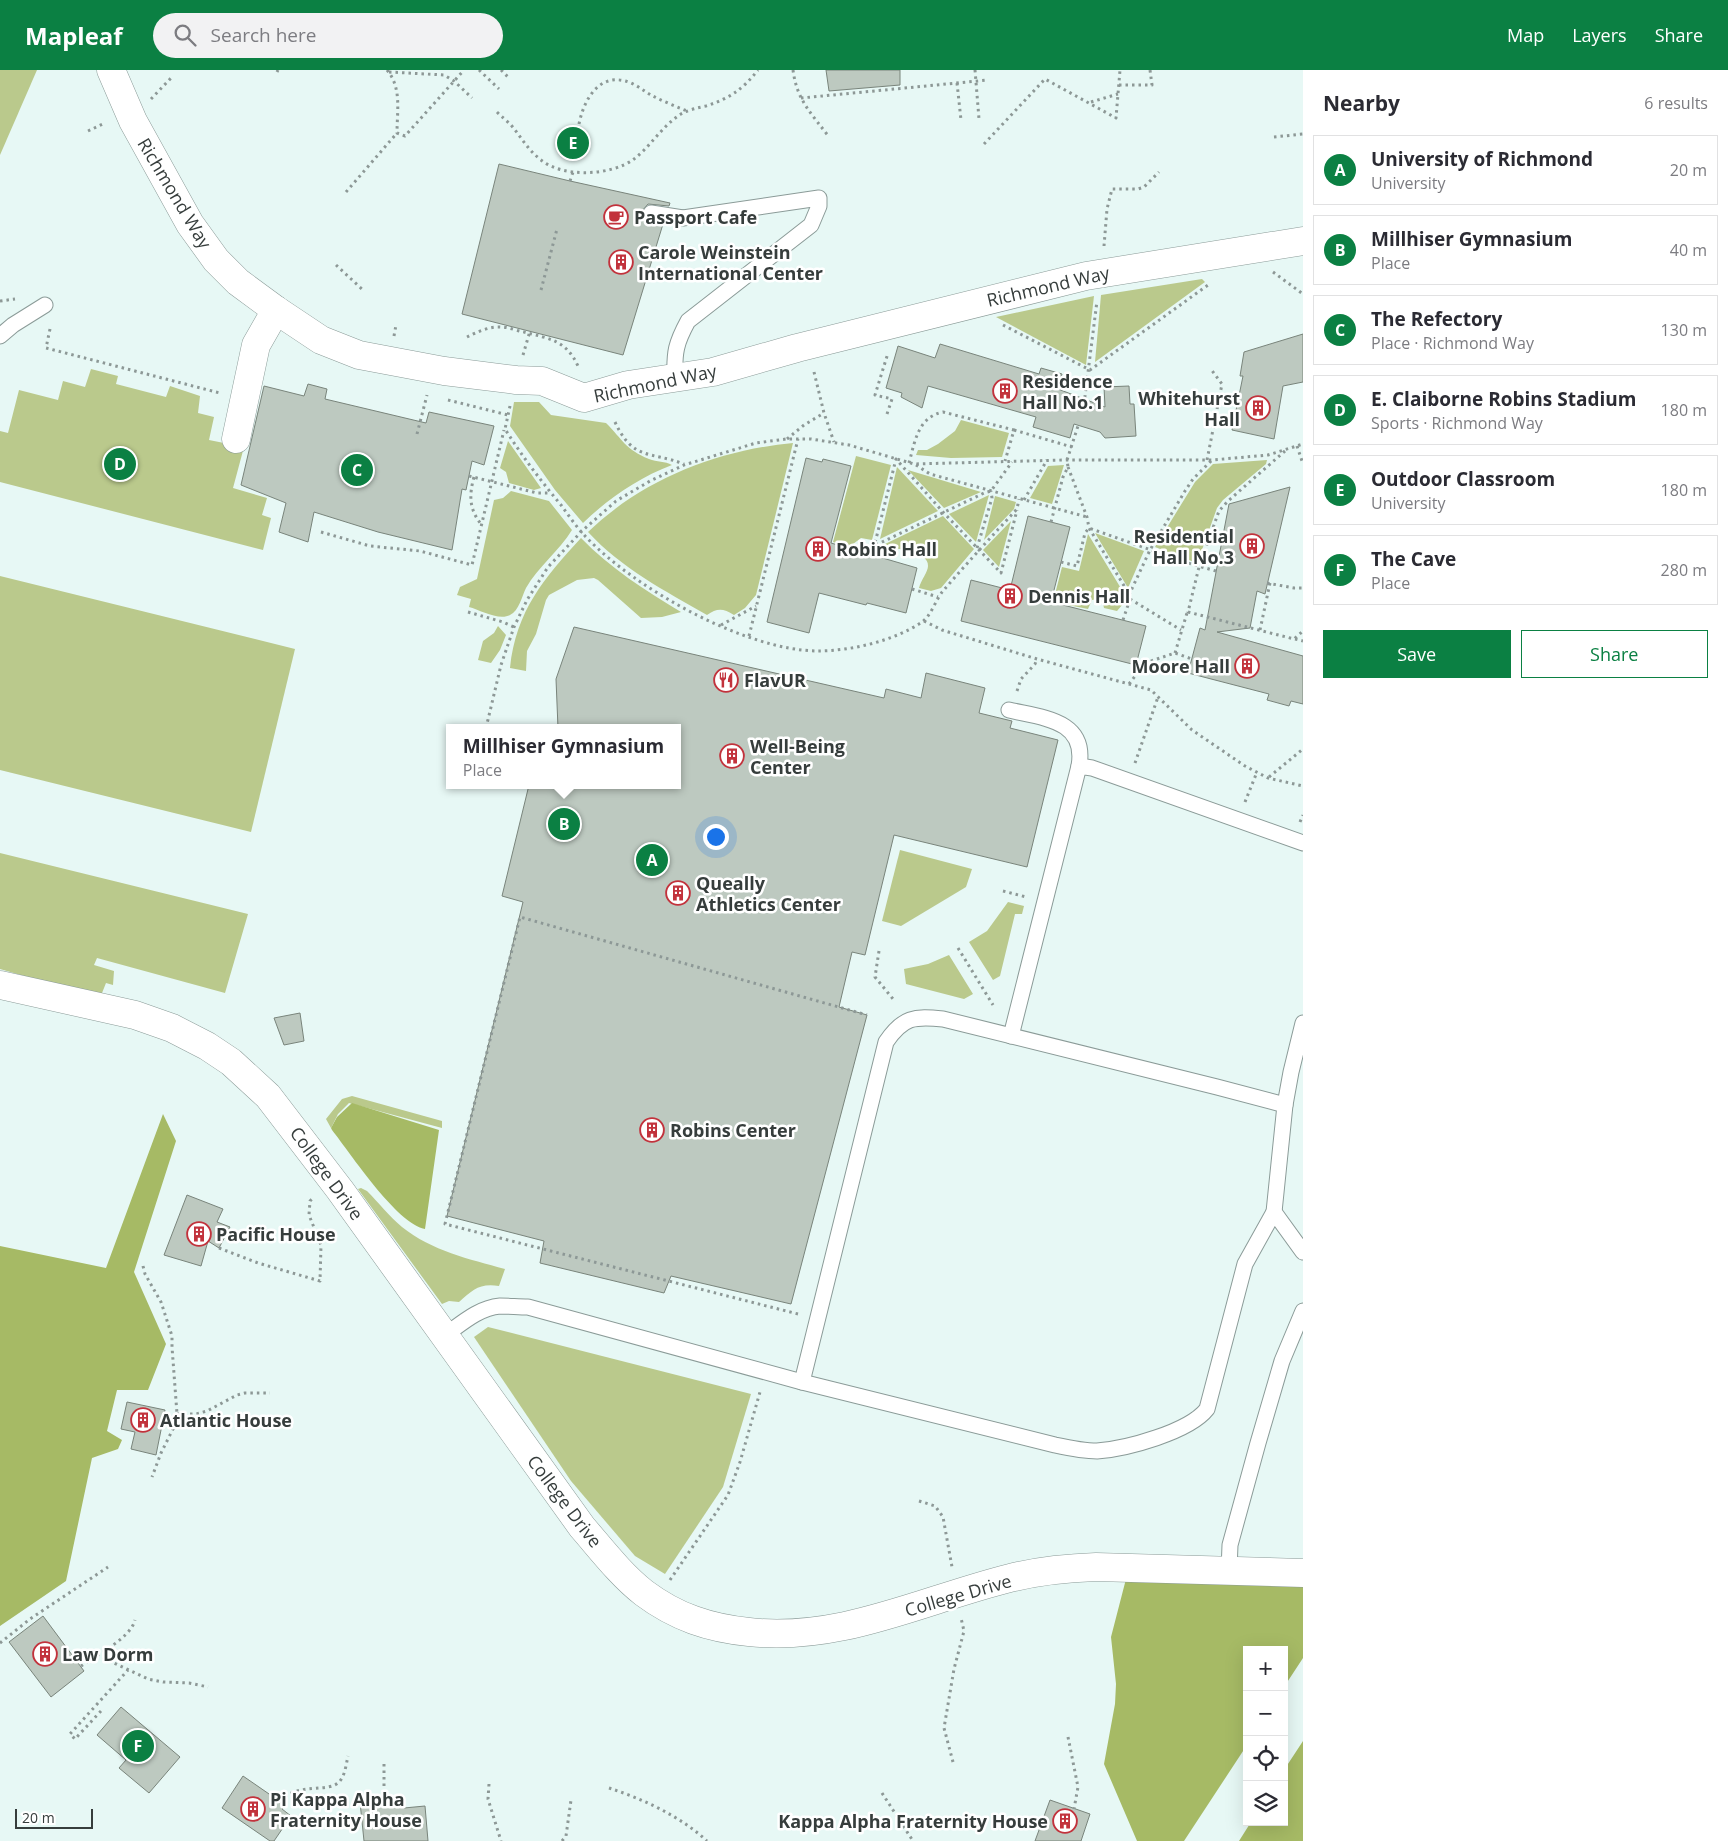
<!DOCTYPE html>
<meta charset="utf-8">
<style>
:root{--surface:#fff;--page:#f2f2f3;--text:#2b2b33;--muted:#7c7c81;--line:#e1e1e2;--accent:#0b8043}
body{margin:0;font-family:"Open Sans",sans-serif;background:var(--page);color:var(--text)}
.controls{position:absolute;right:15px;bottom:15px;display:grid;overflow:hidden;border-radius:0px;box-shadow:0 5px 20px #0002}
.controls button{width:45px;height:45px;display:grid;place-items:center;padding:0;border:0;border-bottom:1px solid var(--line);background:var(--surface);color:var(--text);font:25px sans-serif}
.scale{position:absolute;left:15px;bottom:12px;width:78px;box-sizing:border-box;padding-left:5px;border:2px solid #363d3c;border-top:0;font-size:14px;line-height:18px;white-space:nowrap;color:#363d3c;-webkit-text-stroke:4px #fff;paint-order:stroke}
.you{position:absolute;left:715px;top:766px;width:18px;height:18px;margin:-12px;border:4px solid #fff;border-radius:50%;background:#1a73e8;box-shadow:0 0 0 8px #1a73e833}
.badge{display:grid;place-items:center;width:32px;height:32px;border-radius:50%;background:var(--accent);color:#fff;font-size:16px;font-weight:700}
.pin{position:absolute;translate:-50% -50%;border:2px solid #fff;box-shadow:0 1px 5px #0006}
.popup{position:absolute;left:446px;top:654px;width:235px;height:65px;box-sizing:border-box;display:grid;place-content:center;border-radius:0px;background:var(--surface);filter:drop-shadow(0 1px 4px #0005);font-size:16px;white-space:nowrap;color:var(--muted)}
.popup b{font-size:19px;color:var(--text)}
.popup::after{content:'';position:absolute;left:50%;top:100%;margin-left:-10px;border:10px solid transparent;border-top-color:var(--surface)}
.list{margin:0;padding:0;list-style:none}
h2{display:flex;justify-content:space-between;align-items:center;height:65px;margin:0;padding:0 20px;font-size:21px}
h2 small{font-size:16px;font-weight:400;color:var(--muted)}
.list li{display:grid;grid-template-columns:32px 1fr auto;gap:15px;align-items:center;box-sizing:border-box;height:70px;margin:0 10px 10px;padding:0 10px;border:1px solid var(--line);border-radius:0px}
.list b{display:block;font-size:19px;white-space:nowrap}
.list p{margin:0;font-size:16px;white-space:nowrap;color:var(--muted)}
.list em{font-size:16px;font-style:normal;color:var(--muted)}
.actions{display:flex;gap:10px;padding:15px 20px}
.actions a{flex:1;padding:11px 0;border:1px solid var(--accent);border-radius:0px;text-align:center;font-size:18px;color:var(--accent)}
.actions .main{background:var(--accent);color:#fff}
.icon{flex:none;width:28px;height:28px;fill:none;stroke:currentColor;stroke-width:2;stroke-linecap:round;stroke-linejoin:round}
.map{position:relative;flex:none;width:1303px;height:1771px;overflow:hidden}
header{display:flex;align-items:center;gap:30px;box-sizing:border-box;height:70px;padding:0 25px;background:var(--accent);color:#fff}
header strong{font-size:24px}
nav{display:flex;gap:28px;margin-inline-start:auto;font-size:18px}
.search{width:350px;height:45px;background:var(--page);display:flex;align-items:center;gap:12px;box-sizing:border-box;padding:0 18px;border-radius:28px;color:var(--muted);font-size:19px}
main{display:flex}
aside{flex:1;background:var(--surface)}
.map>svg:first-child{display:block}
.green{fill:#bac98c}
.forest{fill:#a6ba65}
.building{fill:#bdc9c0;stroke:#79847b}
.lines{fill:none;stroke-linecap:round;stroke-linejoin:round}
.service-casing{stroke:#8b9b98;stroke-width:17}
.minor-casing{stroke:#8b9b98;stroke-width:29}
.path{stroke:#8d9896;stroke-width:3;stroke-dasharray:2.5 4;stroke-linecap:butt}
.service{stroke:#fff;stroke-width:15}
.minor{stroke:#fff;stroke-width:28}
.labels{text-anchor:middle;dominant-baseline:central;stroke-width:5;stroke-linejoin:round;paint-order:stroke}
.street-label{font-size:18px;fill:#363d3c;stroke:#fff}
.poi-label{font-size:18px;font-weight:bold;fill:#363d3c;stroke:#fff;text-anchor:start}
</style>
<header>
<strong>Mapleaf</strong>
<div class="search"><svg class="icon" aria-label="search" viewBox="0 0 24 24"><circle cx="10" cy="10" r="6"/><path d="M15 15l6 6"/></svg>Search here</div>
<nav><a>Map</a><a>Layers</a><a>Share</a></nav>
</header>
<main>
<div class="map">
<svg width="1303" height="1771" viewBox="0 0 1303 1771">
<rect width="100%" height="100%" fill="#e7f8f5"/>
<g class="green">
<path d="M0,0H37L0,85Z"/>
<path d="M1202,209L1205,212L1095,292L1101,225Z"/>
<path d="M1094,226L1086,295L996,247Z"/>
<path d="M91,299L118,306L116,314L166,327L170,316L200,326L198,343L214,347L209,370L244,377L233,418L267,428L262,445L271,448L263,480L0,412V361L8,363L19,320L58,330L63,311L85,317Z"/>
<path d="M514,332H539L551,345L606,353C623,370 625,379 649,389C657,392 665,391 672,395C638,408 609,428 583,453L555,420L510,356Z"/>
<path d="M961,350L1009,363L1002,387L951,388L916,385L918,380H927L938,374L955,361Z"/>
<path d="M508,371L541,418L534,420L509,413L506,402L500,398Z"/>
<path d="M793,373L756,525L745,538L734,545C723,538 717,538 707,545C665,521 621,498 588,462C643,409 718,380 793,373Z"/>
<path d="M856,386L891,395L872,470L861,468L849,477L833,472Z"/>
<path d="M1267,390L1266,394L1223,430L1217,438L1198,491L1194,492L1155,477L1195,412L1213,394Z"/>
<path d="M1064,395L1052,434L1030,428L1048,396Z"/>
<path d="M897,397L938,441L880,469Z"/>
<path d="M908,400L981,422L944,438Z"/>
<path d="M511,421L549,431L572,460C559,481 538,497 526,518C522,526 519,541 510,545C499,551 480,540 469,537L471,529L457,525L460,517L477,509L494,430L503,428Z"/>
<path d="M989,425L976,472L949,444Z"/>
<path d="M995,426L1016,432L1014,439L984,470Z"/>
<path d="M943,446L974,479L941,518L931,521L919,518C921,510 928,502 928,496C929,481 897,481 885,474Z"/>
<path d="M1011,451L999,497L983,480Z"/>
<path d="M1095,463L1144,481L1128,518Z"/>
<path d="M1088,464L1125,525L1123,534L1117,541L1104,538L1103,533L1098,529L1092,530L1088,539L1053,532L1062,497L1079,501Z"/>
<path d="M581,468C610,498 646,521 681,542L662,547L641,548L598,510L594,508L577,510L549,525L546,530L536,564L527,581L526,601L510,598C516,541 544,508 581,468Z"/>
<path d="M0,506L295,579L251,762L0,700Z"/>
<path d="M498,556L506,565L500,580L491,593L478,590L483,571L494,563Z"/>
<path d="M900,780L972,799L966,817L901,856L882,851Z"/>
<path d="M0,783L248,844L225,923L97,888L94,895L114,901L113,915L106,913L100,928L0,899Z"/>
<path d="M1008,832L1024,836L1022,844H1015L1000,906L993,910L969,872L987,861Z"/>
<path d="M949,885L973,924L964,929L906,914L904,899L928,894Z"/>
<path d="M352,1026L442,1051V1058L349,1033L338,1044L331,1058L326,1049L342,1029Z"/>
<path d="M361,1118L367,1121C379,1133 389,1146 402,1157C432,1181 469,1189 505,1199L499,1216C479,1213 473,1220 459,1232L449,1231L442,1234L358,1119Z"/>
<path d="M488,1257L751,1324L723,1417L665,1504L635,1486L571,1411L474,1267Z"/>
</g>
<g class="forest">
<path d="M352,1033L439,1060L425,1159C396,1153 351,1084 332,1060L331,1058L337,1047Z"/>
<path d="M163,1044L176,1071L134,1202L166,1274L148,1320H117L107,1361L122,1370L118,1379L92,1388L66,1511L0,1556V1176L106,1198Z"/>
<path d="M1126,1509L1303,1512V1588L1284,1617V1580H1247V1675L1184,1771H1137L1104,1694L1115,1634L1116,1614L1111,1567Z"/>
<path d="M1303,1671V1771H1239L1251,1752H1284V1700Z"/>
</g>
<g class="building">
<path d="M826,0H900V15L829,21Z"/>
<path d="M499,94L570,111L670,133L669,136L648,134L642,141V147L646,151L663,154L623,285L462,244Z"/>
<path d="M1303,264V312L1283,316L1274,369L1232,360L1243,306H1240L1244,282Z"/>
<path d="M940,274L1039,304L1041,298L1062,304L1058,319L1105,337L1104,317L1129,316L1130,334H1134L1136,366L1105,368L1100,362L1074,354L1070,368L1033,357L1036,347L928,316L922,338L901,327L902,323L886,318L898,276L935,288Z"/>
<path d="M308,314L327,319L325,329L426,353L429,342L494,356L484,395L472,391L466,420L462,419L452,480L378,462L314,442L308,472L279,462L286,433L241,415L264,316L304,326Z"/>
<path d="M806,388L822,392L823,389L851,396L831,473L917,498L906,543L867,533L866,535L819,523L809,563L767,552Z"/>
<path d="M1290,417L1265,524L1257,521L1250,558L1217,562L1303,586V634L1291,631L1289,636L1267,630L1269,624L1188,603L1200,558L1205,560L1229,434Z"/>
<path d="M1028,446L1070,457L1051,532L1146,556L1136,595L961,551L971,510L1010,520Z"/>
<path d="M574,557L884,628L886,619L921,628L926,603L985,618L979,643L1012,651L1010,658L1058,670L1027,797L894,765L865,885L852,882L839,937L867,945L791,1234L671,1206L664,1223L540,1193L544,1171L447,1146L523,832L502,826L529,715H678V658H558L556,609Z"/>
<path d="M300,943L304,971L284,975L274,948Z"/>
<path d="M187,1125L223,1139L217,1152L230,1157L219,1178L208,1171L201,1196L164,1185Z"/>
<path d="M127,1332L165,1340L156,1385L131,1379L135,1362L121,1359Z"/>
<path d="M43,1546L84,1601L51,1627L9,1572Z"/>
<path d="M121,1637L180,1687L149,1723L119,1698L126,1690L97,1665Z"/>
<path d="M243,1706L285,1735L282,1739L291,1746L274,1771H270L222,1738Z"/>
<path d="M402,1728L404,1738L425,1736L428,1771H364L360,1732Z"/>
<path d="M1050,1730L1090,1744L1081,1771H1035Z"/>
</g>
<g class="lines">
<g class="service-casing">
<g id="service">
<path d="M651,143L683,148L819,128V136L811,155L688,251C676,273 674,282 675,308"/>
<path d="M0,266L13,255L45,235"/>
<path d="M1009,640C1043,648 1087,650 1079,696"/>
<path d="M1011,966L1079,696L1092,698L1303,773"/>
<path d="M1274,1142L1285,1035L1291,1002L1303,953"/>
<path d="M444,1266C461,1254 478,1238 500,1236C509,1236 519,1237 528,1237L802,1312L1055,1375C1069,1378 1083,1381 1097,1381C1126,1379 1189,1362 1207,1339L1245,1194L1274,1142L1303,1182"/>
<path d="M802,1312L886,972C903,947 914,946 943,949L1217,1017L1285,1035"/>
<path d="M1229,1501L1230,1475L1258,1373L1282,1291L1303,1241"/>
</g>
</g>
<g class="minor-casing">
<g id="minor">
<path d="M111,0L133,51L190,154L216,190L238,212L276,240L321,270L359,285L444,301L516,310L542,311L584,328L628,315L713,302L797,278L1086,206L1303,171"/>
<path d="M236,369L256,275L276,240"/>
<path d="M0,915L135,945L172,958L207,976L231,992L268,1026L340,1120L582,1457C602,1480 620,1504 644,1523C676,1547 709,1558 749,1562C841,1572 922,1530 1010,1508C1038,1501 1067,1498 1096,1497L1303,1503"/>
</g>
</g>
<g class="path">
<path d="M387,0C402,18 397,41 397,63L405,66L464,0"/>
<path d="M479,0L499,19"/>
<path d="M501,0L509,8"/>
<path d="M793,0C797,31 812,44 829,67"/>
<path d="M975,0L979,49"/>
<path d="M277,2L278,0"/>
<path d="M389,2L444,5L454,11L472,28"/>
<path d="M957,13L961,50"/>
<path d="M1119,15H1152L1150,0"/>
<path d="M801,28L988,10"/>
<path d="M151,29L171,8"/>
<path d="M1091,32L1118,24"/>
<path d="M497,42C502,47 507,51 511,55C521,67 528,80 541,90C563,108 611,106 634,89C651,76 662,56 681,44C688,40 697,38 706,36C730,28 742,20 758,0"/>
<path d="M579,54C584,29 600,0 631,13C638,16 644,21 651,25C662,31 675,36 687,41"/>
<path d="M88,61L105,53"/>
<path d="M1274,67L1303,64"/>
<path d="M984,74L1045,9L1116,48L1120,0"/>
<path d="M570,111L573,102"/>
<path d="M346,122L397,63"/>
<path d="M1104,176L1107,139L1112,119H1138L1144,117L1159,102"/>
<path d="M336,195L363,220"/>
<path d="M1273,202L1303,224"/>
<path d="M541,220L557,159"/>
<path d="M0,231L15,229"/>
<path d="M1003,255L1090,300L1208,215"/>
<path d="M50,259L46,278L220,323"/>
<path d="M394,266L396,255"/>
<path d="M467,267C477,262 490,256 501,257C509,257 517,261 524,262C550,269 566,270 578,296"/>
<path d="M523,285L530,261"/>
<path d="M814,302L824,343L834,372"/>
<path d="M448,330L508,345"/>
<path d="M1084,334L1097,231"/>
<path d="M510,336L505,359C522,386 541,411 561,435C569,446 577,458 587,468C636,519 745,580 817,581C851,581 894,571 922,552C931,546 936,529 943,521C967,493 992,466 1017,439L1019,429"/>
<path d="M887,344L892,329L875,325L888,283"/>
<path d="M615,352C633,391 650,381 684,394"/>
<path d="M1014,360L1072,377"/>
<path d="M417,364L427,325"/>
<path d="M787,369L804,355L824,343"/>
<path d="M1297,376L1303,394"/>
<path d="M1285,381L1228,431L1219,441L1199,497L1188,542L1294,569L1303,561"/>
<path d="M1207,390L1222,314L1210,298"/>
<path d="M909,393C915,371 918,347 943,342L1014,360L1005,391"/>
<path d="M916,395L930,404L1087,447"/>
<path d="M1068,397L1087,447L1089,458L1129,524"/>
<path d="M469,406L537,423H550"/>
<path d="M474,407C469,425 469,439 481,454"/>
<path d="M1024,430L1047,390"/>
<path d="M1051,452L1063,407L1068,397L1067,390L1078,356"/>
<path d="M321,462L370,476L420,481L472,495L504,360"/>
<path d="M876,475L984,423L991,421L1012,392"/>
<path d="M977,478L992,428L991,421"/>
<path d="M872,485L896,389L943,442L1001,503L1017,440"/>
<path d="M1061,492L1077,496L1085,463L1089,458L1188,493L1216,501"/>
<path d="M1267,513L1294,518H1303"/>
<path d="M912,519L938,527"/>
<path d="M1130,529L1181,560"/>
<path d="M468,542L503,552L514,557"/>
<path d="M1123,550L1130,529L1129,525L1150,480L1185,421L1193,409L1212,390"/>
<path d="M924,551L942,560L1037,589L1151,620L1192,660L1245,696L1268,708L1303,716"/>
<path d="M721,555L756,536"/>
<path d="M1260,560L1270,513"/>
<path d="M749,566L798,369"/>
<path d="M1295,569L1303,571"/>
<path d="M1175,583L1187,543"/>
<path d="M1129,614L1145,593L1175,583L1192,589"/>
<path d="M1017,621L1021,609L1035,594L1037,589"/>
<path d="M486,658L501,595L514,557L527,530L548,497L582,461L616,431L650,411L684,395L756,373L786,369H811L849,375L914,394L1064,390H1212L1268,385L1303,374"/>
<path d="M1135,693L1158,627"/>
<path d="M1269,707L1303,679"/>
<path d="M1245,732L1257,702"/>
<path d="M1300,752L1303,745"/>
<path d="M1003,821L1026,827"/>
<path d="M958,878L993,935"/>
<path d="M879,881L875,907L893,929"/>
<path d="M219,1178L258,1193L320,1211L321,1175L309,1145L310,1131L313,1128"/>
<path d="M143,1196L145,1204L161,1232L172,1266V1277L177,1344L174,1357L161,1383L152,1407"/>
<path d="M798,1244L445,1154L520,847L867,945"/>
<path d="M177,1344H196L207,1341L237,1325L245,1323H270"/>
<path d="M919,1431L935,1436L943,1447L952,1497"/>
<path d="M670,1510L728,1425L740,1392L760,1322"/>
<path d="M0,1573L30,1549L108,1497"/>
<path d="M97,1585L148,1609L163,1612L189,1613L208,1617"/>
<path d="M81,1596C96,1585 130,1569 135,1550"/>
<path d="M101,1641L75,1669L70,1664L128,1600"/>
<path d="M1068,1667L1078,1717L1074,1739"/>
<path d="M953,1692L944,1658L954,1599L964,1561L961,1548"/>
<path d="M384,1694V1730"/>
<path d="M489,1714L488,1729L501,1771"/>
<path d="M609,1718C643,1729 680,1746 707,1771"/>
<path d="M882,1723L913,1771"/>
<path d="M280,1731C298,1712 329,1723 339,1712C345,1706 346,1695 348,1686"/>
<path d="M562,1771L566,1766L571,1730"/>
</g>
<use href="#service" class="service"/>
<use href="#minor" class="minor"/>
</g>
<defs>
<g id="cafe-ring" transform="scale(1.25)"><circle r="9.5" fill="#fff" stroke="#c2323c" stroke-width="1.5"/><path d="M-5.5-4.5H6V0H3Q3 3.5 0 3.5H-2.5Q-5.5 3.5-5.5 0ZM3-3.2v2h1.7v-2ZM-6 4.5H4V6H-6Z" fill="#c2323c"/></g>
<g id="building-ring" transform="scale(1.25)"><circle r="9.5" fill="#fff" stroke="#c2323c" stroke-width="1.5"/><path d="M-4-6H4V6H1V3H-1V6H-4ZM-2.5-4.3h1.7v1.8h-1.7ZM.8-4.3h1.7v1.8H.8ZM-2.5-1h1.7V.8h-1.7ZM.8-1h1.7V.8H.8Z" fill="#c2323c"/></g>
<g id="restaurant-ring" transform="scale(1.25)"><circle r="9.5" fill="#fff" stroke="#c2323c" stroke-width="1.5"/><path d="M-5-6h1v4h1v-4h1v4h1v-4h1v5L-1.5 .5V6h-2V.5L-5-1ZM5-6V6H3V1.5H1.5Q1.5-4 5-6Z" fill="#c2323c"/></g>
</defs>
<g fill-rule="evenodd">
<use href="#cafe-ring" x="616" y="147"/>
<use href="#building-ring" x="621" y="192"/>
<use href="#building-ring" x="1005" y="321"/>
<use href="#building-ring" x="1258" y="338"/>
<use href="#building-ring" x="1252" y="476"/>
<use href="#building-ring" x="818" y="479"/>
<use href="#building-ring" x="1010" y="526"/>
<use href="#building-ring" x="1247" y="596"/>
<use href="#restaurant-ring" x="726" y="610"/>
<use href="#building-ring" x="732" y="686"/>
<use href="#building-ring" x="678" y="823"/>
<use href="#building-ring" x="652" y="1060"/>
<use href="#building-ring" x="199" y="1164"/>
<use href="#building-ring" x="143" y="1350"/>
<use href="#building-ring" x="45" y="1584"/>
<use href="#building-ring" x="253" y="1739"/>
<use href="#building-ring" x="1065" y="1751"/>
</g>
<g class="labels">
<g class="street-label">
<text transform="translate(175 123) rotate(59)">Richmond Way</text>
<text transform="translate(1048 216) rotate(-13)">Richmond Way</text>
<text transform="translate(655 313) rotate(-12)">Richmond Way</text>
<text transform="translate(327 1103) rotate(54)">College Drive</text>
<text transform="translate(565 1431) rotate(53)">College Drive</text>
<text transform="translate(958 1525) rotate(-16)">College Drive</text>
</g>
<g class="poi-label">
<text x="634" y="147">Passport Cafe</text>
<text x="638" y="182">Carole Weinstein<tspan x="638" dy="21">International Center</tspan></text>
<text x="1022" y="311">Residence<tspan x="1022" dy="21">Hall No.1</tspan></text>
<text x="1240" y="328" text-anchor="end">Whitehurst<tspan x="1240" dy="21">Hall</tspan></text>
<text x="1234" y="466" text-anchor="end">Residential<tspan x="1234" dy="21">Hall No.3</tspan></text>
<text x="836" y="479">Robins Hall</text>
<text x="1028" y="526">Dennis Hall</text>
<text x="1230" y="596" text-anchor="end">Moore Hall</text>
<text x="744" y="610">FlavUR</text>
<text x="750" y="676">Well-Being<tspan x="750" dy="21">Center</tspan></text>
<text x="696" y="813">Queally<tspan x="696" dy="21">Athletics Center</tspan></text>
<text x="670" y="1060">Robins Center</text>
<text x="216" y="1164">Pacific House</text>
<text x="160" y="1350">Atlantic House</text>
<text x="62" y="1584">Law Dorm</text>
<text x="270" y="1729">Pi Kappa Alpha<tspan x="270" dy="21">Fraternity House</tspan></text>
<text x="1048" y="1751" text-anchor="end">Kappa Alpha Fraternity House</text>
</g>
</g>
</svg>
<div class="controls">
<button>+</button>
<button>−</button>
<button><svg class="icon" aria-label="locate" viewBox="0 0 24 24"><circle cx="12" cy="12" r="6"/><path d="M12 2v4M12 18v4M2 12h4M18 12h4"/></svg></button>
<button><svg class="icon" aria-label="layers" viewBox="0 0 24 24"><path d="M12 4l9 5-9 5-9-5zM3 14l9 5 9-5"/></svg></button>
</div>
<div class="scale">20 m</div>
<div class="you"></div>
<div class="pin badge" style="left:652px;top:790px">A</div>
<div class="pin badge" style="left:564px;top:754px">B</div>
<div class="popup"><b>Millhiser Gymnasium</b>Place</div>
<div class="pin badge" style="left:357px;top:400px">C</div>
<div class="pin badge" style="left:120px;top:394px">D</div>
<div class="pin badge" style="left:573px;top:73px">E</div>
<div class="pin badge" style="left:138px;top:1676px">F</div>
</div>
<aside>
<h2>Nearby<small>6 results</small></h2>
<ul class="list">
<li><span class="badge">A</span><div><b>University of Richmond</b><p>University</p></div><em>20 m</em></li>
<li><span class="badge">B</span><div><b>Millhiser Gymnasium</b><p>Place</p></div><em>40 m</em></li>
<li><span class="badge">C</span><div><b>The Refectory</b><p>Place · Richmond Way</p></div><em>130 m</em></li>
<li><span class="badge">D</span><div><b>E. Claiborne Robins Stadium</b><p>Sports · Richmond Way</p></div><em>180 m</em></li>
<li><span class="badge">E</span><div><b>Outdoor Classroom</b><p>University</p></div><em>180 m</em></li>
<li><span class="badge">F</span><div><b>The Cave</b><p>Place</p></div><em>280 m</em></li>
</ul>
<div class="actions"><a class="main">Save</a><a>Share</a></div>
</aside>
</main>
